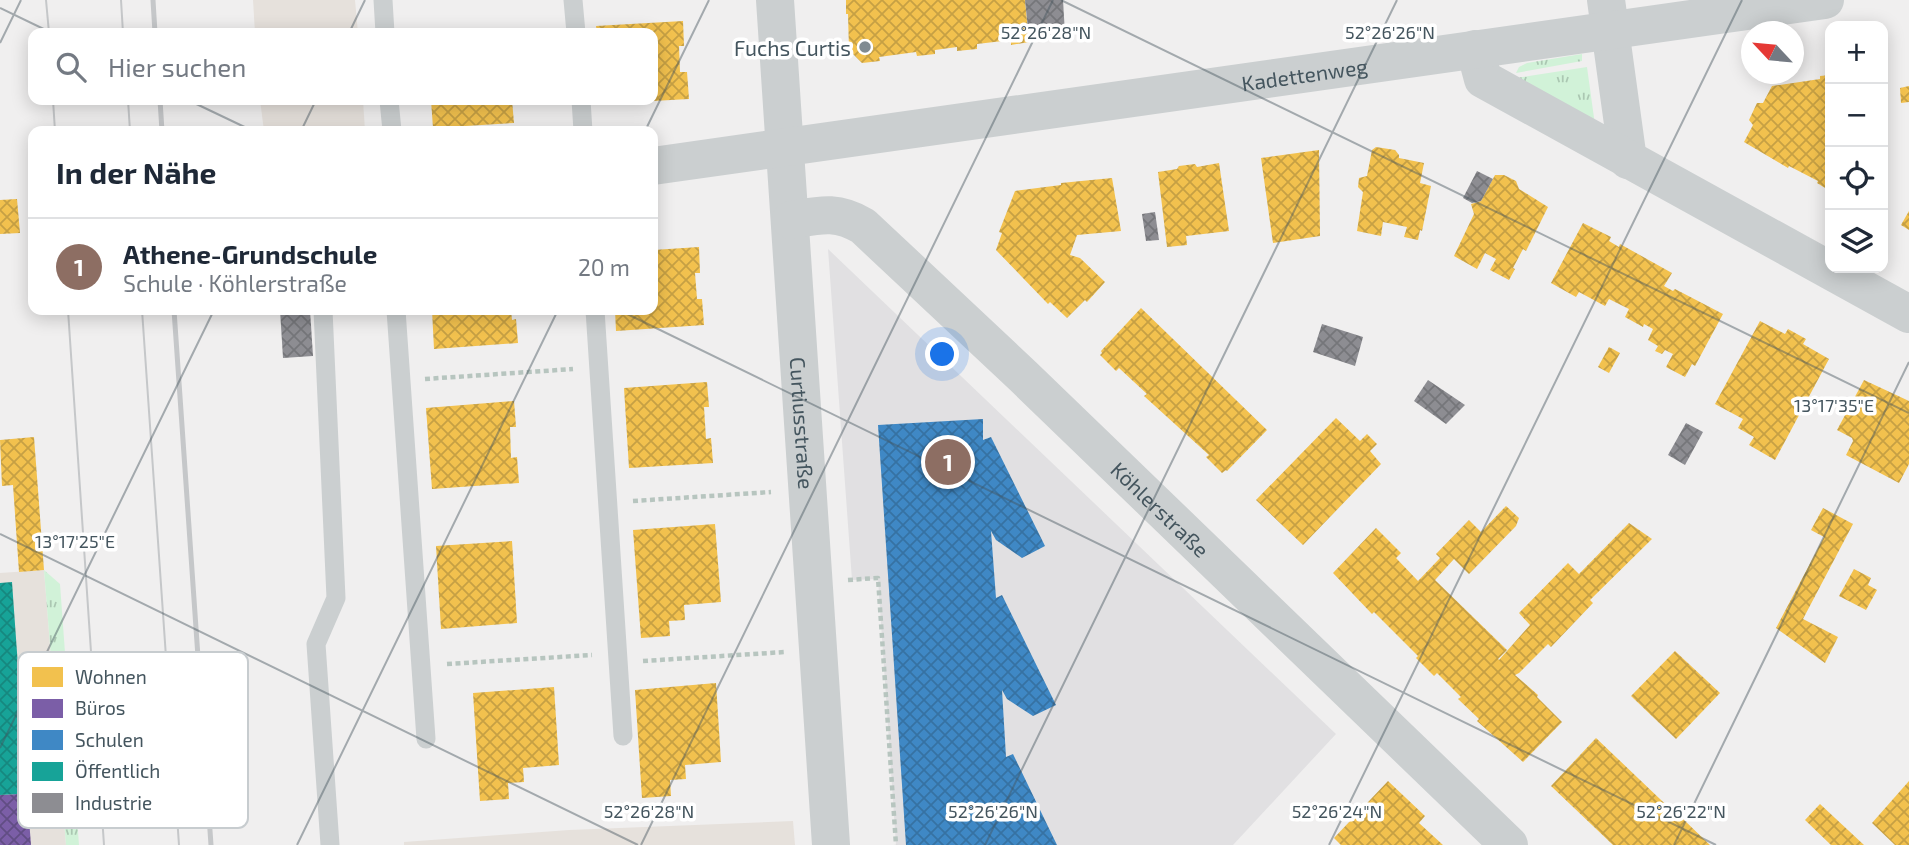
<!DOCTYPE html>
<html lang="de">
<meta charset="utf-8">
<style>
:root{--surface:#fff;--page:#f2f2f3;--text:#1f2937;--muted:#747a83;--line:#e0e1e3;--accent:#808b91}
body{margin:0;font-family:"Exo 2",sans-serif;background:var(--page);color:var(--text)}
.controls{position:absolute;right:21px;top:21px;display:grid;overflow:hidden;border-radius:14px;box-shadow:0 4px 18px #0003}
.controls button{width:63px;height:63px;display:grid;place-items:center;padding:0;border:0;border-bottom:2px solid var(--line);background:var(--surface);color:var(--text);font:35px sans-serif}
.compass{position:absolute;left:1741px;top:21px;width:63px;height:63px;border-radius:50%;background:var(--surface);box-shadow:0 4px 18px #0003;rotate:296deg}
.you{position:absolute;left:943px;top:355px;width:24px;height:24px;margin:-18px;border:5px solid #fff;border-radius:50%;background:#1a73e8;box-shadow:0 0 0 10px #1a73e833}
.badge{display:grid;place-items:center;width:46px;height:46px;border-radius:50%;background:var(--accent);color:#fff;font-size:23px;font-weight:700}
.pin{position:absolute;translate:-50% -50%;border:4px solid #fff;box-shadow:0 2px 7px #0006}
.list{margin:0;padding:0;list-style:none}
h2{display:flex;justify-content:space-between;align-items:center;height:91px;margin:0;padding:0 28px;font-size:30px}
h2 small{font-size:23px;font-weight:400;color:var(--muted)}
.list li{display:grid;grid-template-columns:46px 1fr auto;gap:21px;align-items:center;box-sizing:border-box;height:98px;padding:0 28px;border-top:2px solid var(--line)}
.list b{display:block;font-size:26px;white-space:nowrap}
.list p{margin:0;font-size:23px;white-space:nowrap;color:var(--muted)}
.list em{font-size:23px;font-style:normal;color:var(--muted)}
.icon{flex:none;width:38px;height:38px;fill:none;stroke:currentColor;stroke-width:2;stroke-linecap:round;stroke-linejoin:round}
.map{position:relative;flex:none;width:1909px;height:845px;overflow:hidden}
.search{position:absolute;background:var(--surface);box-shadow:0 4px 18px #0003;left:28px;top:28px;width:630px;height:77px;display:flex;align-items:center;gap:18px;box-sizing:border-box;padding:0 24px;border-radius:14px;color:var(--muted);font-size:26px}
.panel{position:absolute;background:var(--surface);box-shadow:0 4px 18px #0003;left:28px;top:126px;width:630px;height:189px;border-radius:14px}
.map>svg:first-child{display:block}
.commercial{fill:#e6e1dc}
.education{fill:#e1e0e2}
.grass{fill:url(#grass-tufts)}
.homes{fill:url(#homes-cross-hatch)}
.offices{fill:url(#offices-cross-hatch)}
.schools{fill:url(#schools-cross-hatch)}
.public{fill:url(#public-cross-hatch)}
.industry{fill:url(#industry-cross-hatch)}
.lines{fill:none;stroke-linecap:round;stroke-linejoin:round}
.path{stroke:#b7c5bf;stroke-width:4.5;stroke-dasharray:5 3.5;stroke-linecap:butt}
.lane{stroke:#cbcfd0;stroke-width:19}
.street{stroke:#cbcfd0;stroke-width:38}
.tram{stroke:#c5c7c9;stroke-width:2}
.rail{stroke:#c5c7c9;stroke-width:5}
.ticks{fill:none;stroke:#44555e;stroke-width:2;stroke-opacity:0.45}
.poi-dot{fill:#808b91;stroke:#fff;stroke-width:2.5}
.labels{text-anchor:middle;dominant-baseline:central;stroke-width:7;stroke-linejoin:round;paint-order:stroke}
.poi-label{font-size:21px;fill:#44555e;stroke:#fff;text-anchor:end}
.street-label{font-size:21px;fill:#44555e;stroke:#fff}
.key{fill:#fff;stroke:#c7cccf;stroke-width:2}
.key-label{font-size:19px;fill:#44555e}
.ticks-label{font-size:18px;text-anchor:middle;fill:#44555e;stroke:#fff;stroke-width:7;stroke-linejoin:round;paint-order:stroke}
</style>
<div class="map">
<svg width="1909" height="845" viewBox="0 0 1909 845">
<defs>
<pattern id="grass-tufts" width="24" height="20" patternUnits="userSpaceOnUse" patternTransform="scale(1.75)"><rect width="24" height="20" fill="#d1f2d8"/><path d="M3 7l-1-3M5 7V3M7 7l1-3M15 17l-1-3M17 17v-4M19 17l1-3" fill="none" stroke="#abc7b2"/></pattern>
<pattern id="homes-cross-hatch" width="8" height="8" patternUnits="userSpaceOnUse" patternTransform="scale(1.75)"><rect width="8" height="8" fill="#f2c14e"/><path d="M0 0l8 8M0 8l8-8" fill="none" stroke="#c6a044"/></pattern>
<pattern id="offices-cross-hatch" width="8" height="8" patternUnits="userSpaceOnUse" patternTransform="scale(1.75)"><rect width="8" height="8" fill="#7b5ea7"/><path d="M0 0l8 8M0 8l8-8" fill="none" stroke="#614d84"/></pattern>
<pattern id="schools-cross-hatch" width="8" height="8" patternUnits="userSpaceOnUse" patternTransform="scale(1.75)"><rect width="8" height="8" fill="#3f88c5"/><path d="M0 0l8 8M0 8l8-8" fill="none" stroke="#3672a3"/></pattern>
<pattern id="public-cross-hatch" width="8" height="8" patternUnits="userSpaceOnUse" patternTransform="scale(1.75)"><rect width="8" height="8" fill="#17a398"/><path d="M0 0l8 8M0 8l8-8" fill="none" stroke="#16887f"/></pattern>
<pattern id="industry-cross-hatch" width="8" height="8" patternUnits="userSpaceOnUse" patternTransform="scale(1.75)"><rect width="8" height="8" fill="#8d8d92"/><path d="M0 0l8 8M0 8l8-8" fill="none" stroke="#75767a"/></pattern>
</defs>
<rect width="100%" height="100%" fill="#f0efef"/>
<g class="commercial">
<path d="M253,0H355L358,33H255Z"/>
<path d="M260,100H363L365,131H264Z"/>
<path d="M44,570L66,845H0V573Z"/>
<path d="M793,821L795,845H404V842L569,830Z"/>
</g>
<path class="education" d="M828,249L1336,734L1233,845H896L878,579L852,580Z"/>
<g class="grass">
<path d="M1582,54V61L1516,73L1519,67L1527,63Z"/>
<path d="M1587,67L1595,125L1516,78Z"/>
<path d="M44,570L60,584L79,845H66Z"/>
</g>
<g class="homes">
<path d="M846,0H1025L1029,42L1011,45V40L977,44V49L957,51V47L935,50V54L917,56L916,52L879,57L880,61L862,63L849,50L848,14H846Z"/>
<path d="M683,21L684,46H679L680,72H687L689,99L653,101V33H597L596,26Z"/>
<path d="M1830,75V131L1826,139L1830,141V191L1817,183L1818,181L1789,166L1788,168L1744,142L1753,125L1749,120L1757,103H1763L1772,86L1820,79V76Z"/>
<path d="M1909,86V102L1901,103L1900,88Z"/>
<path d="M431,100H512L514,123L433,128Z"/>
<path d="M601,100H645V102L601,105Z"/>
<path d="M1376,147L1395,150L1399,155V158L1424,163L1420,183L1431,186L1422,231L1420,230L1418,240L1404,237L1407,227L1383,222L1381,236L1357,231L1363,192L1358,187L1359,178L1367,176L1372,150Z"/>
<path d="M1319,150L1320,236L1273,243L1261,158Z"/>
<path d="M1219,163L1229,231L1186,236L1187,245L1167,247L1158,172L1177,169L1179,166L1195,164L1197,167Z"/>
<path d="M1495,175H1504L1516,181L1519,189L1548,207L1526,251L1523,249L1513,268L1515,269L1509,280L1490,270L1496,259L1485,253L1477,269L1454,256L1474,214L1471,204L1481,201Z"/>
<path d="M1112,178L1121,231L1077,235L1070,255L1080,258L1105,282L1087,302L1085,300L1067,318L1050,302L1048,304L996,250L1002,233L999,232L1015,191L1061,185V183Z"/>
<path d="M17,199L20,233L0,234V200Z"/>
<path d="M1909,211V230L1901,225Z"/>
<path d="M1583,223L1611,237L1609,241L1619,247L1620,244L1672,273L1664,286L1673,291L1675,289L1723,314L1695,366L1692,364L1685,377L1666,367L1673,354L1665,350L1662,354L1655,351L1658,346L1648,340L1653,329L1644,324L1643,327L1625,317L1629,309L1609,299L1605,306L1579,292L1576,297L1551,283Z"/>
<path d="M699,247L700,273H695L697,299H702L704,325L616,331L615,310H653V250Z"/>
<path d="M1141,308L1267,430L1227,471L1226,470L1222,473L1206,457L1209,455L1144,396L1147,394L1119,368L1116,371L1100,355L1102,353L1101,351Z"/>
<path d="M432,310H511L512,320L516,319L518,343L434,349Z"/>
<path d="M1760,321L1785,334L1788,329L1806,339L1803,344L1829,359L1775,460L1749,445L1754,437L1738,428L1743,419L1715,404Z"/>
<path d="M1609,347L1620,353L1609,373L1598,367Z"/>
<path d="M1864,380L1909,401V464L1899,483L1846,455L1853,441L1852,438L1837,430Z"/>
<path d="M707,382L709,407H704L706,439L711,438L713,463L629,468L624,388Z"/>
<path d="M514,401L516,427H510L511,458L517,457L519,483L432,489L426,408Z"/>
<path d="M1336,418L1360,441L1367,434L1377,444L1370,451L1381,464L1303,545L1256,500Z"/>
<path d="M34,437L44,570L19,572L13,485L2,486L0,440Z"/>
<path d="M1506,506L1519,518L1516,526L1469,574L1454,559L1435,580L1507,650L1498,659L1499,660L1530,625L1519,613L1568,563L1579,574L1629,523L1652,539L1590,600L1593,603L1551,647L1548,644L1519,673L1515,675L1538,695L1537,697L1562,722L1523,762L1477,721L1479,719L1458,699L1461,697L1437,673L1434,676L1416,658L1418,656L1374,612L1372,614L1333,573L1376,528L1401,553L1396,558L1418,581L1440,558L1436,554L1469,520L1481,532Z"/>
<path d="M1823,508L1853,524L1803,619L1838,637L1825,663L1776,628L1824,537L1811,530Z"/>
<path d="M715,524L721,602L684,605L685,620L669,621L670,636L641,638L633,530Z"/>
<path d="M512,541L517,623L441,629L436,546Z"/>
<path d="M1854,569L1871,578L1868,585L1877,590L1866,610L1839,596Z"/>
<path d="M1675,651L1720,693L1676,739L1631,696Z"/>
<path d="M716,683L721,762L685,765L686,779L670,780L671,796L642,798L635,690Z"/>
<path d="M554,687L559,765L523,768L524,782L508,783L509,799L480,801L473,693Z"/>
<path d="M1596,738L1682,820L1683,819L1710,845H1613L1551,786Z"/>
<path d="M1388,781L1425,816L1419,823L1443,845H1341L1334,838Z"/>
<path d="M1909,781V845H1895L1872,823Z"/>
<path d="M1820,804L1864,845H1831L1805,820Z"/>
</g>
<path class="offices" d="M18,794L19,820L29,819L31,845H0V795Z"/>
<path class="schools" d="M983,419V440L991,437L1045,546L1022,558L996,540L991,531L996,598L1002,595L1056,705L1033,716L1007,699L1002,690L1006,757L1013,754L1057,845H906L878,425Z"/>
<path class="public" d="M12,582L27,793L52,791L53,817L19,820L18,794L0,795V583Z"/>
<g class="industry">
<path d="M1025,0H1063L1065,34L1029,38Z"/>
<path d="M1477,171L1493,179L1481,201L1472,203L1463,198Z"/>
<path d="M1155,212L1159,240L1146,241L1142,214Z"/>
<path d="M280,310H310L313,356L283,358Z"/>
<path d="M1322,324L1363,337L1355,366L1313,352Z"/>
<path d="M1428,380L1465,405L1446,424L1414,401Z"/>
<path d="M1686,423L1703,432L1685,465L1668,455Z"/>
</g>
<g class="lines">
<g class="path">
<path d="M425,379L573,369"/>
<path d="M633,501L771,492"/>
<path d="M848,580L878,578L896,845"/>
<path d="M643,661L785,652"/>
<path d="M447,664L592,655"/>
</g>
<g class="lane">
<path d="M383,0L385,33"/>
<path d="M573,0L576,33"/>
<path d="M389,100L392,131"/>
<path d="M581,100L583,131"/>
<path d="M323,310L336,598L316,644L330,845"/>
<path d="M396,310L426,739"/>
<path d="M595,310L623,736"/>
</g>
<g class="street">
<path id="s1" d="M775,0L831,845"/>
<path d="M1606,0L1628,160"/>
<path d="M1475,49L1483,79L1909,314"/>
<path id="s2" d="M653,166L1825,0"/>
<path id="s3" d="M791,220C820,215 836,210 863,226L1023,376L1509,845"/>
</g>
<g class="tram">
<path d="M46,0L49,33"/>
<path d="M121,0L123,33"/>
<path d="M53,100L55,131"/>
<path d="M128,100L130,131"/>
<path d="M68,310L104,845"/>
<path d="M142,310L179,845"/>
</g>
<g class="rail">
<path d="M153,0L155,33"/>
<path d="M160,100L162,131"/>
<path d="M174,310L211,845"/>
</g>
</g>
<path class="ticks" d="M1061,0L1909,413M0,8L52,33M349,33L365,0M0,43L21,0M188,100L253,131M301,131L316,100M645,131L709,0M619,310L1716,845M0,534L638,845M0,748L214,310M297,845L558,310M641,845L1053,0M985,845L1397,0M1329,845L1742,0M1674,845L1909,362"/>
<circle class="poi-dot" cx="865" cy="47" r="7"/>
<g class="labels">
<g class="poi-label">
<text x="851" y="47">Fuchs Curtis</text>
</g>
<g class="street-label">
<text stroke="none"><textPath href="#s2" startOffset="658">Kadettenweg</textPath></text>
<text stroke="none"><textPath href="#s1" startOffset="424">Curtiusstraße</textPath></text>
<text stroke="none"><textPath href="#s3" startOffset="485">Köhlerstraße</textPath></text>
</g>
</g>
<rect x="18" y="652" width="230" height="176" rx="10" class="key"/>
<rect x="32" y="667" width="31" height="20" fill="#f2c14e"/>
<rect x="32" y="699" width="31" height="19" fill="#7b5ea7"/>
<rect x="32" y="730" width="31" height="20" fill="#3f88c5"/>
<rect x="32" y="762" width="31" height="19" fill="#17a398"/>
<rect x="32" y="793" width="31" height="20" fill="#8d8d92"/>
<g class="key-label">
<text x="75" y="684">Wohnen</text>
<text x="75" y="715">Büros</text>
<text x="75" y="747">Schulen</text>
<text x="75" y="778">Öffentlich</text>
<text x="75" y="810">Industrie</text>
</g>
<g class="ticks-label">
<text x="1046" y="39">52°26'28"N</text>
<text x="1390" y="39">52°26'26"N</text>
<text x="1834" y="412">13°17'35"E</text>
<text x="75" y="548">13°17'25"E</text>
<text x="649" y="818">52°26'28"N</text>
<text x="993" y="818">52°26'26"N</text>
<text x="1337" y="818">52°26'24"N</text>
<text x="1681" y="818">52°26'22"N</text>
</g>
</svg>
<div class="controls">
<button>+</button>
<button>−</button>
<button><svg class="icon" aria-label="locate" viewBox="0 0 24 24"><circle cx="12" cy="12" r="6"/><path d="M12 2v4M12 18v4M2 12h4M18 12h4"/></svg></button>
<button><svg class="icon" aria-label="layers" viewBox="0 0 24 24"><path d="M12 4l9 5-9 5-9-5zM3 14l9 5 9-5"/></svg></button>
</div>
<svg class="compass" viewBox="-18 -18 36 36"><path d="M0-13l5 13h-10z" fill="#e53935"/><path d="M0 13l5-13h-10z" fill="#747a83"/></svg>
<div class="you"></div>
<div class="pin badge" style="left:948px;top:462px;background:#8d6e63">1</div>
<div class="search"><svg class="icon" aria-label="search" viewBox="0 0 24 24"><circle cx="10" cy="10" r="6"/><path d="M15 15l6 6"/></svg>Hier suchen</div>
<section class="panel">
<h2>In der Nähe<small></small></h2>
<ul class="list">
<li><span class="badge" style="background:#8d6e63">1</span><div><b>Athene-Grundschule</b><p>Schule · Köhlerstraße</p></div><em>20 m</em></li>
</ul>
</section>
</div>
